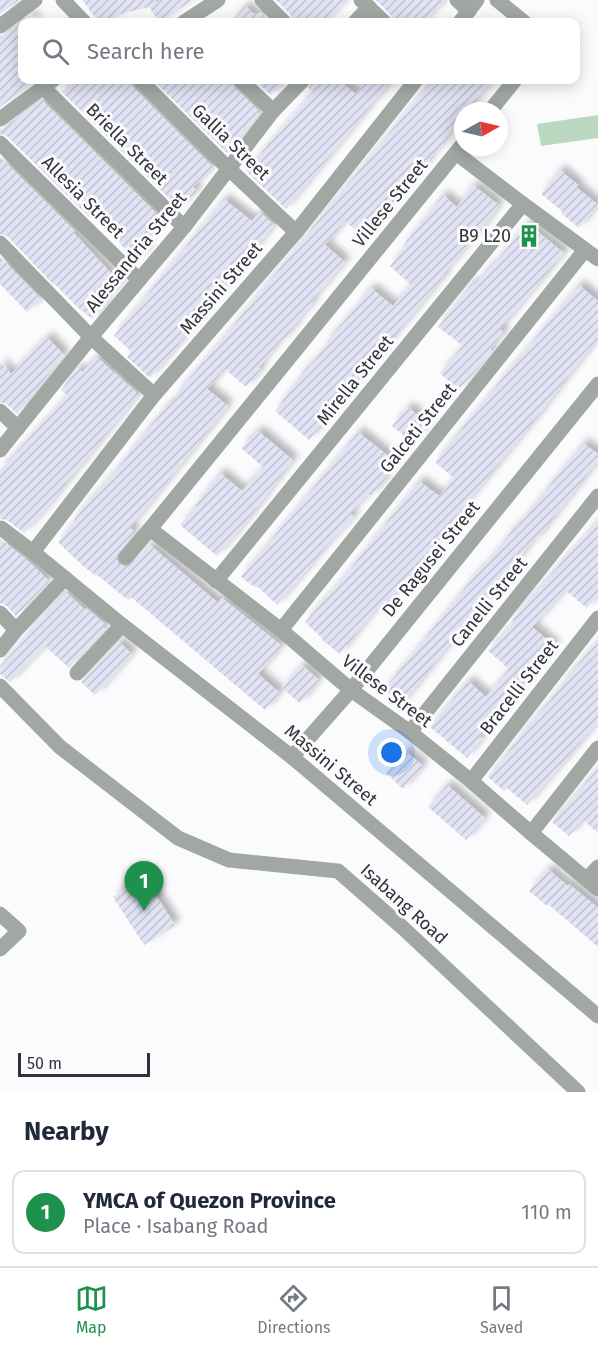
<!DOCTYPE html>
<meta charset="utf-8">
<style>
:root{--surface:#fff;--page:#f2f2f3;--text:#1f2937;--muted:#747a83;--line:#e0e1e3;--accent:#1e914c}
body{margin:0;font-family:"Fira Sans",sans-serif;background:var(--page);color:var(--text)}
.compass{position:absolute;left:454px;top:102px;width:54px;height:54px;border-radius:50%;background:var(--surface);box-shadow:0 3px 15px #0003;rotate:82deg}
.scale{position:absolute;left:18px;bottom:15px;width:132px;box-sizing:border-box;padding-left:6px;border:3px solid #323239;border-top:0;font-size:16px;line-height:21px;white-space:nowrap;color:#323239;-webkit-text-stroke:4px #fbfbfe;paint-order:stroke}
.you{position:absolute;left:392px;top:753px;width:21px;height:21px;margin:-15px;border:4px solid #fff;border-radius:50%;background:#1a73e8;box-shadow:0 0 0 9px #1a73e833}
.badge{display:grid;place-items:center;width:39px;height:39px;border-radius:50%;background:var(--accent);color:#fff;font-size:20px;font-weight:700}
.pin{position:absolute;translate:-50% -50px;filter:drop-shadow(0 2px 3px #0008)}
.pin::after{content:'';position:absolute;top:32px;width:21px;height:18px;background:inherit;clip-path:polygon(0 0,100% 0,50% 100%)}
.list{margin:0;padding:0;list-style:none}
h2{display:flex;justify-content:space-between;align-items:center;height:78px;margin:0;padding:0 24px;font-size:26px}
h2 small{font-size:20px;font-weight:400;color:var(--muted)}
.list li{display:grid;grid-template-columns:39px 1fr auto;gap:18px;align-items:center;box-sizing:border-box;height:84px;margin:0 12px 12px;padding:0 12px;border:2px solid var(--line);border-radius:12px}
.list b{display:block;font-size:22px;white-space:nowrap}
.list p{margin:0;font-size:20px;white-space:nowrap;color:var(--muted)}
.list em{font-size:20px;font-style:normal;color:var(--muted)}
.icon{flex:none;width:33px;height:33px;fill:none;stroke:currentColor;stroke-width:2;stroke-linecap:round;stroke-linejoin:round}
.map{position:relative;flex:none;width:598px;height:1092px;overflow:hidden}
.search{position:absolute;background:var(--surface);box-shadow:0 3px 15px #0003;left:18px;right:18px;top:18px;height:66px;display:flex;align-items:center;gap:15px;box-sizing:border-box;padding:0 21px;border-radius:12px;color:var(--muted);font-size:22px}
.sheet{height:174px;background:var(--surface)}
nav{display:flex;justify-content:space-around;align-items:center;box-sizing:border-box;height:84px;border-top:2px solid var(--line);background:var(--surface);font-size:16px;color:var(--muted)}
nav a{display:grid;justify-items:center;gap:3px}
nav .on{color:var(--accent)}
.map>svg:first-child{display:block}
.park{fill:#bbd9c1}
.building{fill:url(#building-hatch);filter:url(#shadow)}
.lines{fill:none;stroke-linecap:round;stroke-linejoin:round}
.minor{stroke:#a1a7a2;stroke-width:15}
.labels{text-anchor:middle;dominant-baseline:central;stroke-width:6;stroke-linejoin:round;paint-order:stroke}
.street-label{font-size:18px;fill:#323239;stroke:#fbfbfe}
.poi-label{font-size:18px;fill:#323239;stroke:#fbfbfe;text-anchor:end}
</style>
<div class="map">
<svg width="598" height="1092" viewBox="0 0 598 1092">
<defs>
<pattern id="building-hatch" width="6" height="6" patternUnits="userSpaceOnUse" patternTransform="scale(1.5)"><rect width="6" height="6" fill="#e1e2f3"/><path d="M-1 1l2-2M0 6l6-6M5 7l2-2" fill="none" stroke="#c2c2d1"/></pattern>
<filter id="shadow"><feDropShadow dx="5.5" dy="-5.5" stdDeviation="3" flood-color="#0004"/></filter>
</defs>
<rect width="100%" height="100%" fill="#fbfbfe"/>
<path class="park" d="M598,115V138L541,146L537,124Z"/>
<g class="building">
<path d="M0,0H19L0,14Z"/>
<path d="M82,0H155L156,3L160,0H193L159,22L149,7L120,14L109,22H99Z"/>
<path d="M276,0H346L325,22H293L291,15Z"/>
<path d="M376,0H445L424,22H394L391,15Z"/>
<path d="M245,6L256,16L260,12L271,22H231Z"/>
<path d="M31,15L37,22H22V80L29,85L0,107V36L6,34Z"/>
<path d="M74,80H130L133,87L213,167L193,187L197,191L179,208L62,92Z"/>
<path d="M153,80H231L234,87L258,110L256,111L259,114L227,153Z"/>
<path d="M254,80H285L271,95Z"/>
<path d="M312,80H338L356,94L367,80H392L286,209L246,171L313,92L308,88L312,83Z"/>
<path d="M432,80H493L467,111H463V116L459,120L460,121L444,139L446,140L429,159L430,160L394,201L365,238L345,221L325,245L345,262L311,302L313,303L295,324L296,325L282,341L281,340L259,367L261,370L246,387L225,369L207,389L228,406L130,528L135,532L117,555V560L119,564L124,566H129L133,563L150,545L218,603L222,598L282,646L258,674L280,693L265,710L131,597L128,600L97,575L96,576L83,566L58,542L75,522L73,521L84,507L127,457L126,456L146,431L167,406L179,397L176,394L215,348Z"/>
<path d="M42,100L165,222L142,244L148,250L136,261L93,214L89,217L7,136L0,134V129L6,127Z"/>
<path d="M0,157L75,231L73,232L121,284L103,302L105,305L92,319L76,306L55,284L54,285L7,236L0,234Z"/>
<path d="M560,170L578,185L576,187L598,205L579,228L561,213L563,212L541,194Z"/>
<path d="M473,185L499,205L482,229L443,274L445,275L309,440L275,411L283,401L282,400L298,381L297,380L308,366L309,367L328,344L326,342L359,304L358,303L371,288L393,306L411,285L390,266L405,248L403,246L443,195L457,207Z"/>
<path d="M224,199L252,221L260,212L274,225L184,338L150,378L127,357L131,351L114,336Z"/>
<path d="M527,223L564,253L500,329L504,333L490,349L492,351L472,375L458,390L440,373L463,346L438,327L472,283L475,285L489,267L491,268Z"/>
<path d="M0,257L41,299L27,312L0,284Z"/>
<path d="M579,285L598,301V338L537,417L448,526L382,612L377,608L340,654L322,640L323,639L305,622L344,577L419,481L439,496L454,478L435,462L512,366Z"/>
<path d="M47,337L64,355L17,414L7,404L0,402V362L11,374Z"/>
<path d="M97,357L113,372V371L136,392L135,394L137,396L44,511L24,533L7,520L0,519V470L68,396L61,390L78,368L82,372Z"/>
<path d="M408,407L428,424L415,440H409L392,426Z"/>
<path d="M258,431L293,460L246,522L217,556L180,525L196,507L195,506L220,473L242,491L263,467L241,448Z"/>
<path d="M358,432L396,462L383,479L385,480L371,496L368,494L350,514L354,517L331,541L277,605L257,586L256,588L241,577Z"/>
<path d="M583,443L598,454V461L536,540L534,539L501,582L500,581L401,705L383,691L480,569L481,570L515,527L516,528Z"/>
<path d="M598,521V595L587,608L565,590L532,627L555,646L479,737L482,738L467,758L430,727L468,681L486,697L509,669L488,651L514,622L512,620L524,605Z"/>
<path d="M0,539L26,559L49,581L16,616L7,606L0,603Z"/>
<path d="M67,593L85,610L86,608L105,624L102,627L105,629L69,668L45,646L10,682L0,674V666L27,637L25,635L62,595L63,596Z"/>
<path d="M598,641V722L527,805L507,788L504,791L488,777L518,740L517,739L563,685L561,684Z"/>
<path d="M119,642L132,654L107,683L95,695L81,682Z"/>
<path d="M302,665L319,680L300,703L282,688Z"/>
<path d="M405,751L423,766L403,789L386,773Z"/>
<path d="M598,768V833L583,820L569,836L552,822Z"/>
<path d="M447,785L485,818L466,840L428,807Z"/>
<path d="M548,869L568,886L569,884L598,908V947L548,904L547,906L529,891Z"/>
<path d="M144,877L175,925L144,945L113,897Z"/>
</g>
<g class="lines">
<g class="minor">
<path d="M63,0L84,22"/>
<path d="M262,0L284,22"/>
<path d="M361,0L384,22"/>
<path d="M457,0L469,11"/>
<path d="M497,0L524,22"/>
<path d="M184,22L218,0"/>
<path d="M355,22L369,7"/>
<path d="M460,22L477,0"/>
<path d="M0,26L35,0"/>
<path d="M140,80L228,168L296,232"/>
<path d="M241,80L273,111"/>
<path d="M43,87L184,227"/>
<path d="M490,111L515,80"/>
<path d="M0,119L53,80"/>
<path d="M0,143L139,280"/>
<path d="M463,144L150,529L281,630L351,690L410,732L471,781L531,833L598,889"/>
<path d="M456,153L523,204L598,259"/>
<path d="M0,243L91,337L154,395"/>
<path d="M0,411L18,428"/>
<path d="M0,450L91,337L184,227L273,111L303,80"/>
<path d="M1,528L33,552L122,625L292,757L598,1016"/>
<path d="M33,552L154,395L296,232L416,80"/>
<path d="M126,557L150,529"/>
<path d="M216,581L523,204"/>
<path d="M0,613L16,630"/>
<path d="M281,630L585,250"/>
<path d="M0,650L16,630L65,578"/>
<path d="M77,673L122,625"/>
<path d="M0,686L60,747L178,838L229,860L338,871L402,927L578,1092"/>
<path d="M410,732L598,496"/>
<path d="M292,757L351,690L598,384"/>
<path d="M471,781L598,618"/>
<path d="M531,833L598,748"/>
<path d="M587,879L598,867"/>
<path d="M0,914L19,931L0,949"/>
</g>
</g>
<defs>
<g id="building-bare" transform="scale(1.8)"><path d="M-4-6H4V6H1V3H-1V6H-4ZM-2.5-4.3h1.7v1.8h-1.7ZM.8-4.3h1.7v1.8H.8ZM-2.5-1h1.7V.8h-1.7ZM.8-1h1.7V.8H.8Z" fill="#1e914c" stroke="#fbfbfe" stroke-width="2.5" paint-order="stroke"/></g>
</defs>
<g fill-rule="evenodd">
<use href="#building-bare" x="529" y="236"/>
</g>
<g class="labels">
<g class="street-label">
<text transform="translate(231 142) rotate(44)">Gallia Street</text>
<text transform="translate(127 144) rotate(45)">Briella Street</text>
<text transform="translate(83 197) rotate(45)">Allesia Street</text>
<text transform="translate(390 203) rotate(-51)">Villese Street</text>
<text transform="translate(136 252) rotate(-51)">Alessandria Street</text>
<text transform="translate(221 288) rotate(-49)">Massini Street</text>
<text transform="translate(355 380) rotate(-51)">Mirella Street</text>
<text transform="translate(418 428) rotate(-51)">Galceti Street</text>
<text transform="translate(431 559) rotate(-51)">De Ragusei Street</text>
<text transform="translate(489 602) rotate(-51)">Canelli Street</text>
<text transform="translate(519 687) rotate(-52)">Bracelli Street</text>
<text transform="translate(387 691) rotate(37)">Villese Street</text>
<text transform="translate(331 765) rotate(40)">Massini Street</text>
<text transform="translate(404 904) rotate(42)">Isabang Road</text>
</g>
<g class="poi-label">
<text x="511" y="236">B9 L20</text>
</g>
</g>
</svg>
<svg class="compass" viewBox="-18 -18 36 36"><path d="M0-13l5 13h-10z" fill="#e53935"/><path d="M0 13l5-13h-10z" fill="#747a83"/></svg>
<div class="scale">50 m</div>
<div class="you"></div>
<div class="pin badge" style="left:144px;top:911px">1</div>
<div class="search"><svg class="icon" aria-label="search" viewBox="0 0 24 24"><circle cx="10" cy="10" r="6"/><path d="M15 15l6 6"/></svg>Search here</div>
</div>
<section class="sheet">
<h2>Nearby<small></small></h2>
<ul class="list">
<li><span class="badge">1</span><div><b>YMCA of Quezon Province</b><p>Place · Isabang Road</p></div><em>110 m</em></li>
</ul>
</section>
<nav>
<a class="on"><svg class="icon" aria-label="map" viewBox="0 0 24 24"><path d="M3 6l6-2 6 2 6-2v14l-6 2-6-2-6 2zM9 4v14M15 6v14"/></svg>Map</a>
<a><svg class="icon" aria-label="directions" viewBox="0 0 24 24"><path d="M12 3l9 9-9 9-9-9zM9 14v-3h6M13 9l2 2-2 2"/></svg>Directions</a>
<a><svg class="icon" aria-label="saved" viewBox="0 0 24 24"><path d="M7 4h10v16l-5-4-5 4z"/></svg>Saved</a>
</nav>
